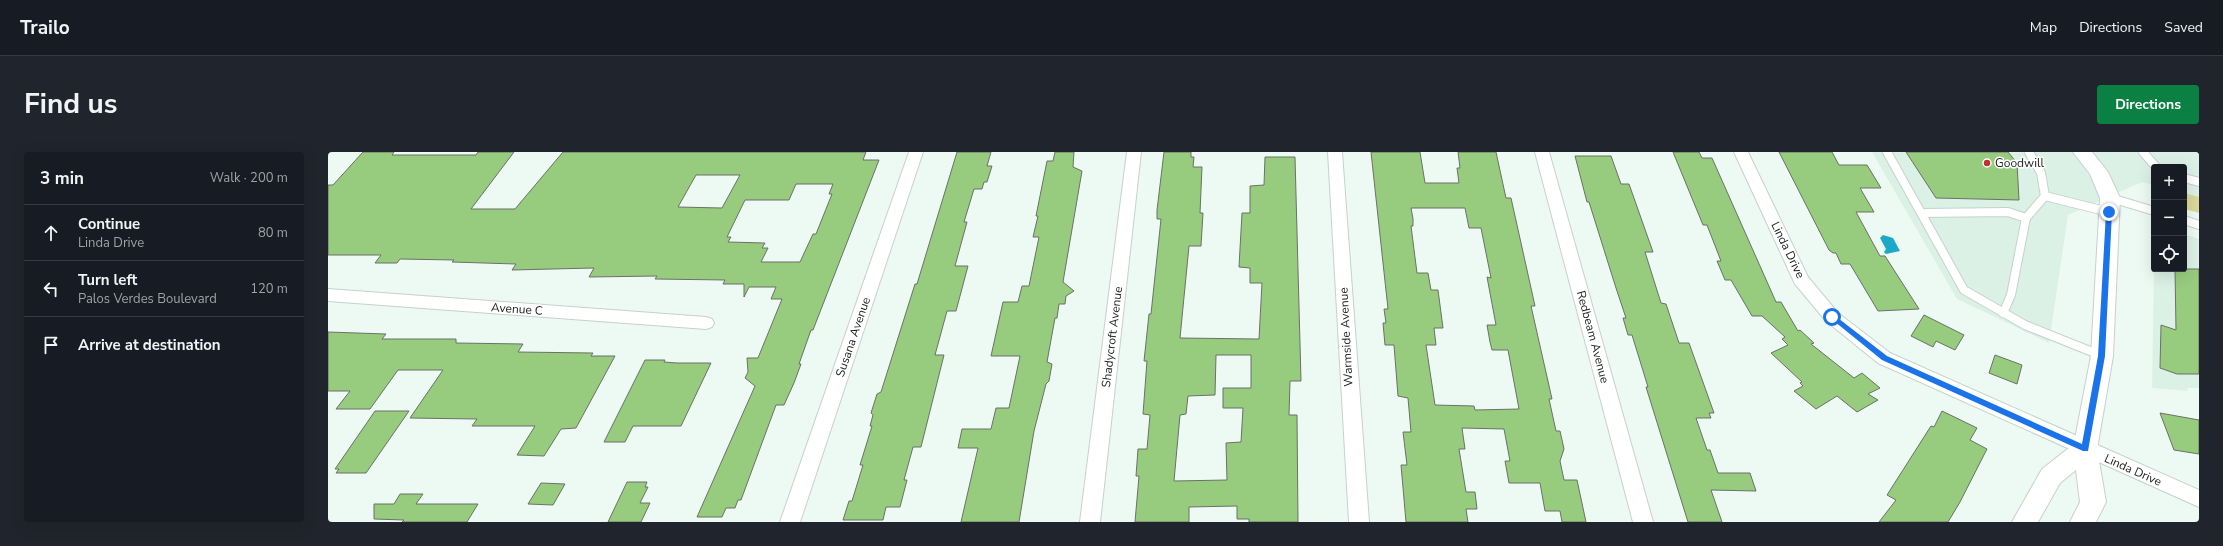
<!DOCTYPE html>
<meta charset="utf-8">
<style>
:root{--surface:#171b24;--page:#20242c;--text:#f1f3f6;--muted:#9ea1a6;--line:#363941;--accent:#0b8043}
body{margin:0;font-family:"Nunito Sans",sans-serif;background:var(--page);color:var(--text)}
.controls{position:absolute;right:12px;top:12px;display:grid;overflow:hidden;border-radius:4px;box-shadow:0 4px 16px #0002}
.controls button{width:36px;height:36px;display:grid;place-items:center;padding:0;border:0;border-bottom:1px solid var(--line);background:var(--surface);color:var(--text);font:20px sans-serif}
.stop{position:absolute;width:12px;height:12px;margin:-9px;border:3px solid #1a73e8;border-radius:50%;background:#fff}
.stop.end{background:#1a73e8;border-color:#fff;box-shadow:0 1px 4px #0008}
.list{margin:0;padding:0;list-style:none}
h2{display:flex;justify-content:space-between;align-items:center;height:52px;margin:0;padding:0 16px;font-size:17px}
h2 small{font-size:13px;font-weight:400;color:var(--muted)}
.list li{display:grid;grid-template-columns:26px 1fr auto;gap:12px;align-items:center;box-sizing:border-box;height:56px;padding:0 16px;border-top:1px solid var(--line)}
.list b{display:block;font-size:15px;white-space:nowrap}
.list p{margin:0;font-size:13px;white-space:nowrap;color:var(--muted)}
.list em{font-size:13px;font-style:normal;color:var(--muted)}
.icon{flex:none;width:22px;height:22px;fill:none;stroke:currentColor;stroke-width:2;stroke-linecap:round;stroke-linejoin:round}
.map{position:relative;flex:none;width:1871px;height:370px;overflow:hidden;border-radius:4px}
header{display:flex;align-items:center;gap:24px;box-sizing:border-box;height:56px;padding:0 20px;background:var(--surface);border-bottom:1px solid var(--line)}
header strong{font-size:19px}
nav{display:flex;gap:22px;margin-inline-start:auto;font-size:14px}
.intro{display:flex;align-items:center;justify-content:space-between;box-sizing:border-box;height:96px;padding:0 24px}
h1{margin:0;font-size:28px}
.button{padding:10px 18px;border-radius:4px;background:var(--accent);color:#fff;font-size:14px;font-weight:700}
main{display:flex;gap:24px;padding:0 24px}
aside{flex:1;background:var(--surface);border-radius:4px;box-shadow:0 4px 16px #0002}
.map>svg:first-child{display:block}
.built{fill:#dcf1e6}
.green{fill:#d9d999}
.water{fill:#1ca9c9}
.building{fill:#97cb7d;stroke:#6b7168;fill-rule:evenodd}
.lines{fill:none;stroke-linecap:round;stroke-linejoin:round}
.service-casing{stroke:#c5d2cb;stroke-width:10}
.minor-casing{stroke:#c5d2cb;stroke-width:2}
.secondary-casing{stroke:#c5d2cb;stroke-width:2}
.service{stroke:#fff;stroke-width:8}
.minor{fill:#fff;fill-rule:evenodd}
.secondary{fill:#fff;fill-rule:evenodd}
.route{fill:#1a73e8}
.poi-dot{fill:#c13234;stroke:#fff;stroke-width:1.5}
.labels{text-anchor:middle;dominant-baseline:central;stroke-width:3;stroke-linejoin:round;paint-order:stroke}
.poi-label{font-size:12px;fill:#202522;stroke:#fff;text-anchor:start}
.street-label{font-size:12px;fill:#202522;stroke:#fff}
</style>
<header>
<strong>Trailo</strong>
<nav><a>Map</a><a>Directions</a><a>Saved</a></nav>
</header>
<div class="intro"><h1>Find us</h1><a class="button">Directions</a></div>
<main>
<aside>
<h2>3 min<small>Walk · 200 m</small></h2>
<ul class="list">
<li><svg class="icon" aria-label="ahead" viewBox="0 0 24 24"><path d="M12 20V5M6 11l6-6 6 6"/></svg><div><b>Continue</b><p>Linda Drive</p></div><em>80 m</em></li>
<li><svg class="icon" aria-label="left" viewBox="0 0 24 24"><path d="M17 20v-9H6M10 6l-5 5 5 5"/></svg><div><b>Turn left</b><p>Palos Verdes Boulevard</p></div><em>120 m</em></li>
<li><svg class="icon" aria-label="arrive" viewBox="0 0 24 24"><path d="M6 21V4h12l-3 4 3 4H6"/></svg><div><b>Arrive at destination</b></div></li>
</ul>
</aside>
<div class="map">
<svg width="1871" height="370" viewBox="0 0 1871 370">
<rect width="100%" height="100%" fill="#edfaf3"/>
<g class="built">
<path d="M1544,0H1871V47L1856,43V15H1826V33L1814,30L1740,63L1721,191L1629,147Z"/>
<path d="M1856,82L1871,87V236H1859L1860,239L1824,236L1826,117H1856Z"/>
</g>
<path class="green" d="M1856,41L1871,45V61L1856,57Z"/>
<path class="water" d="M1555,83L1565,86L1572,99L1558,102L1556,100L1558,97L1552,86Z"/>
<g class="building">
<path d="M35,0H66L64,3H148L150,0H186L143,57H187L235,0H538L535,8H551L485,178H483L471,212H473L466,231L456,253H448L413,348H410L407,356H398L394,365H369L427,234L417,226L420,220L419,206H430L454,147H443L448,135H421L416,145V132H395L397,128L327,127L329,124L261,125L266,116L184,118L188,112L124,110L126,108L72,107L69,111H47L53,103H0V33H5ZM368,23H412L394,56L350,55ZM468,32H505L501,42H504L488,82H485L472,110H433L440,96H434L437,91L400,90L403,85H399L417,48H461Z"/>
<path d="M629,0H663L659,14H664L659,30H656L654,37H646L636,70H639L627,114H640L628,159H619L607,203H616L593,295H585L576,328H579L572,355H558L555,368H515L521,349H524L535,313H532L544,274H542L545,263L543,261L549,242L553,240L587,132H589Z"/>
<path d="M727,0H746L745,15L754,19L735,130L746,139L738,144L737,152H731L729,166H727L719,210L724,212L721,229L718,232L706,279L691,370H633L650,296H630L634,277H663L668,256H681L692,204H663L675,150H690L694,134H701L711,85H705L710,64H708L719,9H725Z"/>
<path d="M836,0H863V5H866L865,15H874L872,61H875L873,94H861L852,186L931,187L934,131H922V116L911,115L914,61H922V34L936,33L937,5H967L973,229H962L961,263H969L970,370H921V367H909V354L861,355V370H807L811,324H808L810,297H819L822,263L815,262L819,209H816L821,162H823L833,67H829V58ZM888,203H923V236H895V256H915L913,290L898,291L899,328L846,329L852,263L858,262L860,244L887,243Z"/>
<path d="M1043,0H1092L1097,31H1131L1129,16H1132L1130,0H1168L1178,46H1183L1207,154H1203L1224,247H1221L1228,279H1232L1236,297L1232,309L1236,328H1249L1258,370H1234L1232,359H1217L1212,331H1181L1177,309H1182L1176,277L1134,276L1137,297H1131L1138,340H1147L1149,357H1138L1140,370H1078L1073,313H1079L1075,280H1083L1080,246L1070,244L1066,193H1057L1055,171H1058L1056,157H1060ZM1083,56H1137L1141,76H1153L1163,126L1159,125L1168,173H1159L1162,190L1164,198H1180L1191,257L1147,258L1146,254L1107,253L1098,193H1108L1106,176H1115L1110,138H1103L1100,121H1089L1083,74H1085V67Z"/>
<path d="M1345,0H1371L1374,6H1384L1448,150H1453L1470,179L1472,178L1486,191L1483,192L1526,226L1534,221L1552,236L1540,242L1550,248L1529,260L1509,244L1488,257L1466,239L1475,234L1472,231L1474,230L1443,201L1460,193L1454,187L1457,185L1434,164H1424L1403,128H1397L1389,109H1393L1379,73H1375Z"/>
<path d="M1451,0H1504L1511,13H1539L1553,36H1532L1546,60H1528L1552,104H1557L1591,157L1550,159L1522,112H1513L1508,101H1505L1501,98Z"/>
<path d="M1578,0H1680L1689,11L1691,48L1608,46Z"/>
<path d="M1247,4H1283L1293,32H1301L1325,100H1317L1333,151L1338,152L1351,191H1361L1386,261H1381L1383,266H1368L1379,298H1382L1390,321H1422L1428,339L1383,338L1394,370H1360L1318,235H1320L1304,183H1300L1295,166H1298L1288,136L1261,50H1259Z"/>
<path d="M1847,117H1871V222H1849L1832,216L1833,173L1848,178Z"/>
<path d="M1596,163L1636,183L1627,198L1608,189L1605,195L1583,184Z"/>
<path d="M0,180L58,182L54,187H128V191L195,192L190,200L265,201L263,204H287L248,276L233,277L216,304L189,303L207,274H144L149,267L82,266L115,218H70L42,257H8L22,239H0Z"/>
<path d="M1667,203L1694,213L1689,232L1661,221Z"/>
<path d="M317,208H337L336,210L349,211H383L353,274H305L297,290H276Z"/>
<path d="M47,259H81L38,321H8L11,317H7Z"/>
<path d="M1614,259L1649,276L1642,288L1659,297L1632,350L1620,370H1551L1568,348L1559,343L1603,274L1606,275Z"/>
<path d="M1832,261L1871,268V302L1846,298Z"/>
<path d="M299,330H319L317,335H320L312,351H322L313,370H280Z"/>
<path d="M213,331L237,332L225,353L200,352Z"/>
<path d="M72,342H95L88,352H150L139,370H74L76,368L46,367V352H66Z"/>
</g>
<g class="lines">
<g class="service-casing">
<g id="service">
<path d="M1559,0L1636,138L1697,173L1772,203"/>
<path d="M1701,0L1713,21L1717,44L1781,60"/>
<path d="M1815,0L1828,15"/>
<path d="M1856,26L1871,30"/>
<path d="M1783,46L1826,59"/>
<path d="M1594,61L1680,60L1698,66L1683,143L1675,161"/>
<path d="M1698,66L1717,44"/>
<path d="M1856,68L1871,73"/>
</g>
</g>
<g class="minor-casing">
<g id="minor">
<path d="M581,0H595L472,370H452Z"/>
<path d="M799,0H813L772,370H752Z"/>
<path d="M1000,0H1014L1041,370H1021Z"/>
<path d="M1207,0H1221L1325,370H1305Z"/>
<path d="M1406,0H1420L1480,125L1510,161L1562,201L1871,338V355L1550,211L1498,169L1467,132Z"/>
<path d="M0,137L378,165L384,167L386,171L384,175L378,177L0,149Z"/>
</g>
</g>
<g class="secondary-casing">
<path id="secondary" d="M1745,0H1764L1780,20L1792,46L1785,204L1769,297L1778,350L1768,370H1742L1752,350L1748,318L1732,331L1710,370H1684L1714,317L1746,292L1763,204L1772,46L1762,22Z"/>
</g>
<use href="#service" class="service"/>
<use href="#minor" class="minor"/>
<use href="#secondary" class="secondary"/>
</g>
<path class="route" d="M1781,59L1784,60L1777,204L1760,299H1755L1554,208L1501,165L1506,163L1559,204L1754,292L1770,204L1778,60Z"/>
<circle class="poi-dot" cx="1659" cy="11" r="4"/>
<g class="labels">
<g class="poi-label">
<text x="1667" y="11">Goodwill</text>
</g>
<g class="street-label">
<text transform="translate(1460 98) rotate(64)">Linda Drive</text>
<text transform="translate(189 157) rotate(4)">Avenue C</text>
<text transform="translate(525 185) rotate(-71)">Susana Avenue</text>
<text transform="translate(784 185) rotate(-83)">Shadycroft Avenue</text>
<text transform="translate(1018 185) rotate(-93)">Warmside Avenue</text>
<text transform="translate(1265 185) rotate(75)">Redbeam Avenue</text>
<text transform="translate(1805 318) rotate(24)">Linda Drive</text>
</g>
</g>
</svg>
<div class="controls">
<button>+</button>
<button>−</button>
<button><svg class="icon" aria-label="locate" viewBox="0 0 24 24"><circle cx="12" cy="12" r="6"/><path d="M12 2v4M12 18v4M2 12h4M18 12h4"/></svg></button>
</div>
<div class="stop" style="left:1504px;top:165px"></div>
<div class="stop end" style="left:1781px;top:60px"></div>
</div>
</main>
